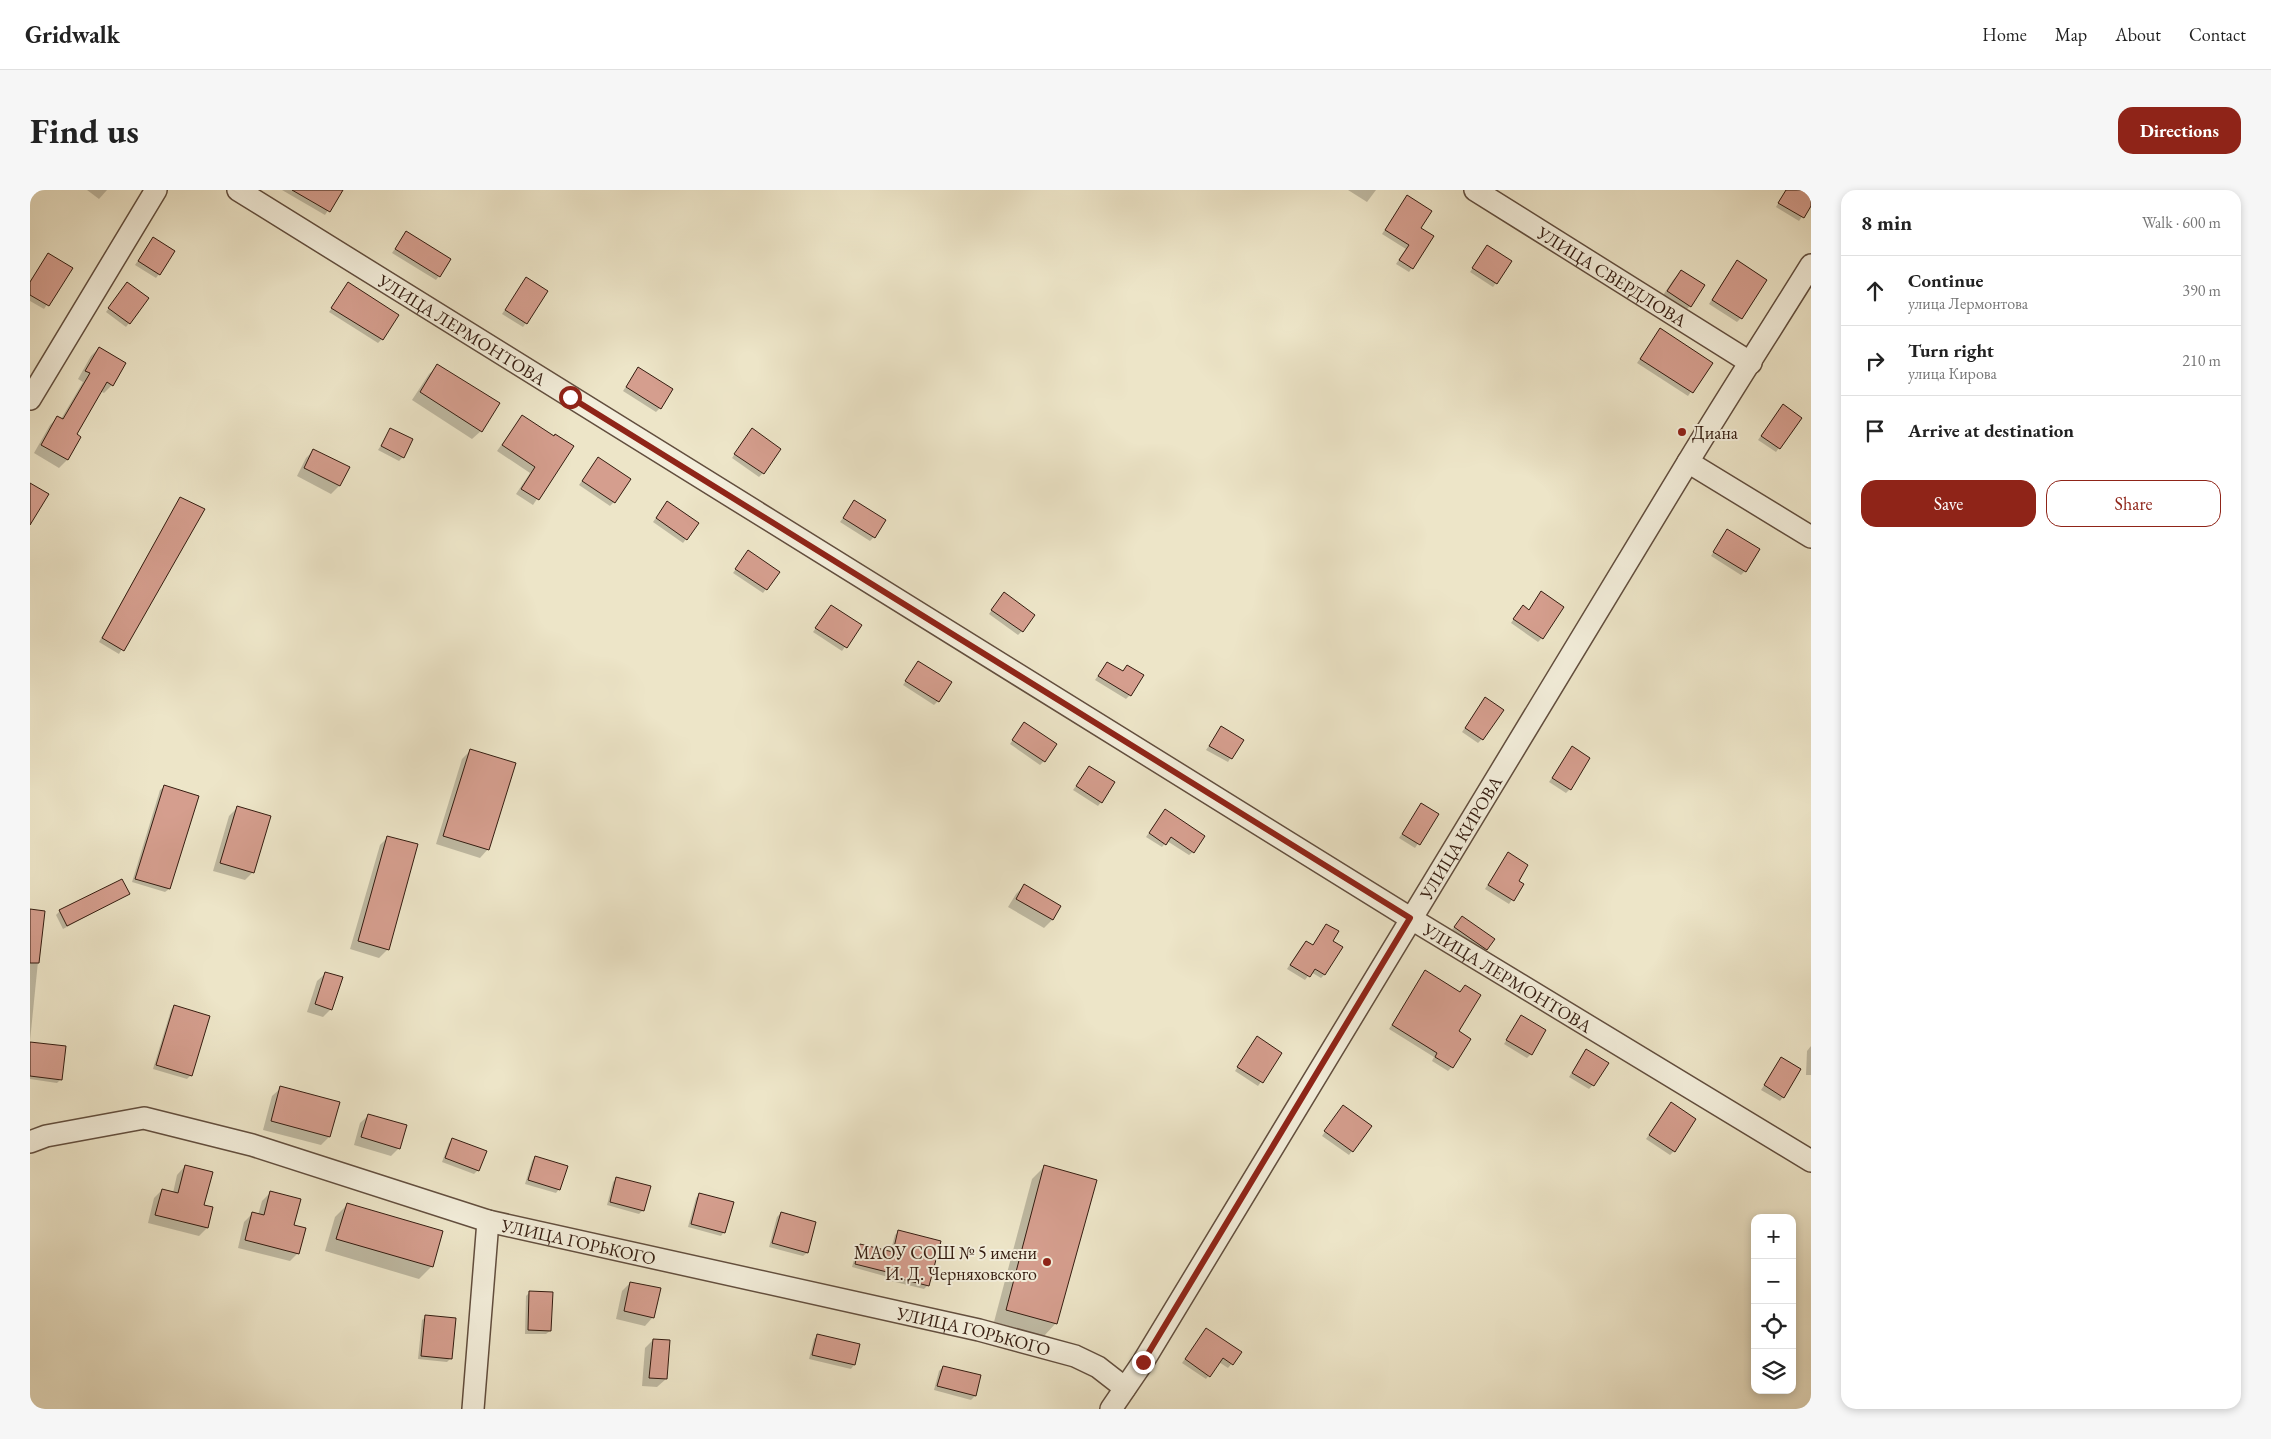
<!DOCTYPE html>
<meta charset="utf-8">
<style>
:root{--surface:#fff;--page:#f6f6f6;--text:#222;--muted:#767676;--line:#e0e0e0;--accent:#8f2418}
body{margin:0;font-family:"EB Garamond",serif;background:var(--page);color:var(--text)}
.controls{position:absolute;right:15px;bottom:15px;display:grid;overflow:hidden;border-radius:10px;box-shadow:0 2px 8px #0003}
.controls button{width:45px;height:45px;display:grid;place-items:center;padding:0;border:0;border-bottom:1px solid var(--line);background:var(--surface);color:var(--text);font:25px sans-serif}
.stop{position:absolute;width:15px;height:15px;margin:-11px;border:4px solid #8f2418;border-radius:50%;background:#fff}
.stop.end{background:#8f2418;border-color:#fff;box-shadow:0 1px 5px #0008}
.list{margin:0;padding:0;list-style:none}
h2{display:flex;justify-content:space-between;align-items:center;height:65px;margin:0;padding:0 20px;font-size:21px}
h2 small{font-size:16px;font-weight:400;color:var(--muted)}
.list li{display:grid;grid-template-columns:32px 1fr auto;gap:15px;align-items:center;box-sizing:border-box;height:70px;padding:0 20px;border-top:1px solid var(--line)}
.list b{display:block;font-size:19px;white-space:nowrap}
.list p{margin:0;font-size:16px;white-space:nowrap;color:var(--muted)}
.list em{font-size:16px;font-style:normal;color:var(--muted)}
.actions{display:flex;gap:10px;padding:15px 20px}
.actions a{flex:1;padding:11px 0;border:1px solid var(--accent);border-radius:15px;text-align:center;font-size:18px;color:var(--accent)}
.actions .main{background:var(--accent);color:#fff}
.icon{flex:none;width:28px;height:28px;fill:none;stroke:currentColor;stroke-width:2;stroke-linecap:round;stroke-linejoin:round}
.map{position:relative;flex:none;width:1781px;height:1219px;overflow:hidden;border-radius:15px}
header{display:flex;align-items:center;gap:30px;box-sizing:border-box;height:70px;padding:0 25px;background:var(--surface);border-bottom:1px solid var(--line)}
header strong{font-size:24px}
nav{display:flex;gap:28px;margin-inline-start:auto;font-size:18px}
.intro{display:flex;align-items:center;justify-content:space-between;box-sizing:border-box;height:120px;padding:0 30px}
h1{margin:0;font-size:35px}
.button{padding:12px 22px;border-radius:15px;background:var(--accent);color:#fff;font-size:18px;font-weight:700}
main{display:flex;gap:30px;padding:0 30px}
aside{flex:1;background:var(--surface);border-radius:15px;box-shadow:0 2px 8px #0003}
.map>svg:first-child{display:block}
.shadow{fill:#0003}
.building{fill:#d59e8e;stroke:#341c10}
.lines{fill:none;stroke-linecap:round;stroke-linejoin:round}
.minor-casing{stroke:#624e3e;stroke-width:24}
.minor{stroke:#f3eedb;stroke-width:21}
.route{stroke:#8f2418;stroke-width:6}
.poi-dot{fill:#8f2418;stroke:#f3eedb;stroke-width:2}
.labels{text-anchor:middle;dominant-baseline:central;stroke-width:4;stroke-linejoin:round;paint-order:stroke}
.street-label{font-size:18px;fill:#341c10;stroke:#f3eedb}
.poi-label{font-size:18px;fill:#341c10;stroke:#f3eedb;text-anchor:start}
</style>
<header>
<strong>Gridwalk</strong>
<nav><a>Home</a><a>Map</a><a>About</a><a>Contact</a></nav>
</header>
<div class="intro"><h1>Find us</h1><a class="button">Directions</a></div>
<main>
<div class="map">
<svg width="1781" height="1219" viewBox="0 0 1781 1219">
<rect width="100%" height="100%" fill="#ede5c8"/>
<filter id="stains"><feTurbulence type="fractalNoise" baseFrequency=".004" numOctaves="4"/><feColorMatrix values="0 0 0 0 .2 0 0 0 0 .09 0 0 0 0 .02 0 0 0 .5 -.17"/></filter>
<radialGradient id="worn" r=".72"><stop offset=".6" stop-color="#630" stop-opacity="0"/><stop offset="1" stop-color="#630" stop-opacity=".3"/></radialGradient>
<g class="shadow">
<path d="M57,0H77L69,9Z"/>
<path d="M252,0H311L295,25Z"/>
<path d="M1318,0H1346L1337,12Z"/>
<path d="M1756,0H1781V14L1769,31L1746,17Z"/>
<path d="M1374,11L1389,38L1382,78L1379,82L1366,74L1376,59L1352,44Z"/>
<path d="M376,43L409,86L406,90L362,63Z"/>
<path d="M123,49L129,84L126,88L105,75Z"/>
<path d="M1454,61L1466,93L1463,97L1440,82Z"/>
<path d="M18,64L41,78L14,119L0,111V91Z"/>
<path d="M1703,76L1711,128L1707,132L1679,114Z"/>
<path d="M1651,82L1660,116L1652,124L1630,110L1643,90Z"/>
<path d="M496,89V133L493,137L472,124Z"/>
<path d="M318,94L352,149L348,153L299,122Z"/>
<path d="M94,97L99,133L96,137L76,122Z"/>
<path d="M1630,140L1681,173L1658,206L1607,173Z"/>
<path d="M69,158L82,195L74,203L70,201L45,245L49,247L37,270L29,278L4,263L20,235L28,227L31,229L53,192L48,189L61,166Z"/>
<path d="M408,176L451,241L442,249L382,210L399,184Z"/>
<path d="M605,183L630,218L626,222L593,201Z"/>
<path d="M1749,220L1771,228L1746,262L1728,250Z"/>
<path d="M492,226L524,247L542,256L503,315L486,304L500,283L467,261Z"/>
<path d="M361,240L373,267L369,271L348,260Z"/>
<path d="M718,244L733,283L729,287L702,268Z"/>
<path d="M284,260L319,278L309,296L301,304L267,286L276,268Z"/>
<path d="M568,268L584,312L580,316L549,295Z"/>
<path d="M825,311L844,347L840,351L810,332Z"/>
<path d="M147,313L173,320L89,464L69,452Z"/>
<path d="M634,316L656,349L653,353L623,332Z"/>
<path d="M1694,344L1715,381L1711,385L1681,366Z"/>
<path d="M718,362L736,399L733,403L703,383Z"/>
<path d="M1508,407L1512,448L1508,452L1481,433L1489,421H1498Z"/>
<path d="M970,408L992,441L988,445L959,424Z"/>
<path d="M801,416L831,435L812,461L783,442Z"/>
<path d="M888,472L908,511L904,515L873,495Z"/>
<path d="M1077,473L1092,482L1097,476L1100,505L1096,509L1065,490Z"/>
<path d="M1452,513V549L1448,553L1432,542Z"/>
<path d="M991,537L1014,571L1010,575L980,554Z"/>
<path d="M1191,538L1212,550L1198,572L1176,560Z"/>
<path d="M1542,558L1540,599L1536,603L1519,592Z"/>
<path d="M440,561L458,659L450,668L406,654L432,569Z"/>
<path d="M1059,578L1071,612L1068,616L1043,600Z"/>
<path d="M134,597L167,607L139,699L135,702L102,692L130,600Z"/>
<path d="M1391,615L1407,625L1385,658L1369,648Z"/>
<path d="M207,618L223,682L215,690L183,681L199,626Z"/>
<path d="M1131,625L1163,662L1159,665L1137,651L1132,657L1116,647Z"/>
<path d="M358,647V759L349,768L320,759L350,655Z"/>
<path d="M1478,663L1487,691L1492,695L1479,714L1455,699Z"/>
<path d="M994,696L1030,716L1022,730L1014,738L978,717L986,704Z"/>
<path d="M98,704L33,739L26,725L30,721Z"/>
<path d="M0,721L13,722L0,851Z"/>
<path d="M1432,727L1457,759L1448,767L1417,746Z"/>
<path d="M1296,735L1301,751L1294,785L1291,788L1281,782L1275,790L1257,779L1272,756L1276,752L1282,756Z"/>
<path d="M296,783L301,819L293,827L277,822L287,791Z"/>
<path d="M1392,786L1429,803L1435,796L1422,877L1418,881L1402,871L1404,867L1359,839Z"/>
<path d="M144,816L161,885L157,889L123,879L141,820Z"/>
<path d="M1491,827L1501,864L1497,868L1474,854Z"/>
<path d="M1227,848L1251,863L1228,896L1205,881Z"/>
<path d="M0,853L31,889L27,893L0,889Z"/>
<path d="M1781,856V885H1776L1777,861Z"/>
<path d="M1553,864L1563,895L1559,899L1539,887Z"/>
<path d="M1751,869L1753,907L1750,911L1731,900Z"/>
<path d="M251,898L308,913L299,947L291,955L233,940L242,906Z"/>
<path d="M1641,914L1644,961L1640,965L1616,949Z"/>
<path d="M1310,920L1322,961L1319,965L1292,946Z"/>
<path d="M339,925L369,958L361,966L324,955L330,933Z"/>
<path d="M422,950L448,980L444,984L412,972L419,953Z"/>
<path d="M505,967L529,999L526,1003L495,994L502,971Z"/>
<path d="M155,976L177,1038L169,1046L118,1033L124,1008L132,1000L143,1003L147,985Z"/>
<path d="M1014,977L1026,1133L1014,1146L964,1132L1002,989Z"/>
<path d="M587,988L613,1020L609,1024L577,1015L583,992Z"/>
<path d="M240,1003L268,1063L260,1071L208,1058L214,1032L223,1023L228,1025L232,1011Z"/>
<path d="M670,1004L694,1042L691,1046L658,1037L666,1008Z"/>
<path d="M317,1015L402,1076L389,1089L295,1061L305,1027Z"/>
<path d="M751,1023L777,1063L773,1066L739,1057L747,1027Z"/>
<path d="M869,1041L898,1095L894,1099L857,1090L858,1087L822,1077L827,1059L831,1056L860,1063L865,1045Z"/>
<path d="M600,1093L623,1127L615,1136L586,1129L592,1101Z"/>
<path d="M500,1102L520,1141L516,1144H495L496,1106Z"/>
<path d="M396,1127L421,1168L417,1172L388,1169L392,1130Z"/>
<path d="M1176,1139L1210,1163L1198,1178L1189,1172L1176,1189L1152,1173Z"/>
<path d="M788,1145L829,1155L824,1175L821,1179L779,1169L784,1149Z"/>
<path d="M623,1150L636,1189L627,1197L612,1196L615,1158Z"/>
<path d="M913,1177L950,1186L945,1206L941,1210L904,1200L909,1181Z"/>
</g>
<g class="building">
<path d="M262,0H313L300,22Z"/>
<path d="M1756,0H1781V16L1774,28L1748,13Z"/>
<path d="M1377,5L1402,21L1391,38L1404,46L1383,79L1369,70L1379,55L1355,40Z"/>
<path d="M376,41L421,69L410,87L365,59Z"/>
<path d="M123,47L145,61L130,85L108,71Z"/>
<path d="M1457,55L1482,71L1467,94L1442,78Z"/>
<path d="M18,63L43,78L19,116L0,105V92Z"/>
<path d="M1707,70L1737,90L1712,129L1682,110Z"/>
<path d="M1651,80L1675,95L1661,117L1637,101Z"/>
<path d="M496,87L518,101L497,134L475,120Z"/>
<path d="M97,92L119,108L100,134L78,118Z"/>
<path d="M318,92L369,125L353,150L301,118Z"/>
<path d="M1630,138L1683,173L1663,203L1610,169Z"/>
<path d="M69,157L96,173L83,196L77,192L47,244L51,247L38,270L11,255L27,226L33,229L60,183L55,181Z"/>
<path d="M407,174L470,213L452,242L390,202Z"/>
<path d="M608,177L643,199L631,219L596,197Z"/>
<path d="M1753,214L1772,228L1750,259L1731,246Z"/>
<path d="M492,225L524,246L525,244L544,256L509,310L491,299L505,277L472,255Z"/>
<path d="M360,238L383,249L374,268L351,256Z"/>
<path d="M722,238L751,259L734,284L704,264Z"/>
<path d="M283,259L320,277L310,296L274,278Z"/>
<path d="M568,267L601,289L585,313L552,291Z"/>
<path d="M0,293L19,304L0,335Z"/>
<path d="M150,307L175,319L94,461L72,448Z"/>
<path d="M824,310L856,330L845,348L813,328Z"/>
<path d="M637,311L669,333L657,350L626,328Z"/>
<path d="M1697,339L1730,359L1716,382L1683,362Z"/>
<path d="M718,360L750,382L737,400L705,379Z"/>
<path d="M1511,401L1534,417L1513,449L1483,429L1493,415L1499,420Z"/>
<path d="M974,402L1005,425L993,442L961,420Z"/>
<path d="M801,415L832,435L817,458L785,438Z"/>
<path d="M888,471L922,492L909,512L875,491Z"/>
<path d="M1077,472L1093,481L1097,475L1114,485L1101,506L1068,486Z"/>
<path d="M1455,507L1474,520L1453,550L1435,538Z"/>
<path d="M994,532L1027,554L1015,572L982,550Z"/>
<path d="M1191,536L1214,550L1202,569L1179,556Z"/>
<path d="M1542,556L1560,568L1541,600L1522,588Z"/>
<path d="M440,559L486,573L459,660L413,646Z"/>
<path d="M1059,576L1085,592L1072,613L1046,596Z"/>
<path d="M134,595L169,606L140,699L105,689Z"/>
<path d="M1391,613L1409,624L1390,655L1372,644Z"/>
<path d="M207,616L241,626L224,683L190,673Z"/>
<path d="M1135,619L1175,646L1164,663L1141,647L1136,655L1119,643Z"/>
<path d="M357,646L388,654L359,760L328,751Z"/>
<path d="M1478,662L1498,675L1489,691L1494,694L1484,711L1458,695Z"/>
<path d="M92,689L100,704L37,736L29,720Z"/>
<path d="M994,694L1031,716L1023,730L986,709Z"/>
<path d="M0,719L15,721L9,773H0Z"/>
<path d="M1432,726L1465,749L1457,760L1424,737Z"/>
<path d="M1296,734L1309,741L1303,751L1313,757L1295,785L1285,779L1280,787L1260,775L1276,751L1283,755Z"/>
<path d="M1395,780L1430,802L1435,795L1451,805L1429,841L1441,849L1423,878L1405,867L1407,863L1362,835Z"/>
<path d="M295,782L313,787L302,820L285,814Z"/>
<path d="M144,815L180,826L162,886L126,875Z"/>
<path d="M1491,825L1516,840L1502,865L1476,850Z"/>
<path d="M1227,846L1252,863L1233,893L1207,877Z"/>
<path d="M0,852L36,856L32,890L0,886Z"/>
<path d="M1556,859L1579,873L1564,896L1542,883Z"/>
<path d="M1751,867L1771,879L1754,908L1734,895Z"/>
<path d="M250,896L310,912L300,947L241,931Z"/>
<path d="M1641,912L1666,929L1645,962L1619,945Z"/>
<path d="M1313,915L1342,936L1323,962L1294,941Z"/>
<path d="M338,924L377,935L370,959L331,947Z"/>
<path d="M422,948L457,961L449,981L415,968Z"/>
<path d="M505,966L538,976L530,1000L498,990Z"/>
<path d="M155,975L183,982L174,1015L183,1017L178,1038L125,1025L132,999L148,1003Z"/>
<path d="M1014,975L1067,990L1027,1134L976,1120Z"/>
<path d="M586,987L621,996L614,1021L580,1012Z"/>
<path d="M240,1001L271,1009L264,1035L276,1038L269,1064L215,1050L222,1022L234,1025Z"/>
<path d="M669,1003L704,1012L695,1043L661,1034Z"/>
<path d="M317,1013L413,1041L403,1077L306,1049Z"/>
<path d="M751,1022L786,1032L778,1063L742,1053Z"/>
<path d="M868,1040L911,1051L899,1096L860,1086L861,1083L825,1074L830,1054L863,1062Z"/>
<path d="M600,1092L631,1098L624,1128L594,1121Z"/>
<path d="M499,1101L523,1102L521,1141L498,1140Z"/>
<path d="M395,1125L426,1128L422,1169L391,1166Z"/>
<path d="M1176,1138L1212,1162L1203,1175L1193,1168L1180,1187L1155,1169Z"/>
<path d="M787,1144L830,1154L825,1175L782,1165Z"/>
<path d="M623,1149L640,1150L637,1189L619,1188Z"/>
<path d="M913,1176L951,1185L946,1206L907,1196Z"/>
</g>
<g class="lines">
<g class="minor-casing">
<g id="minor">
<path id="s1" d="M208,0L1380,728L1781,971"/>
<path id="s2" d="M1445,0L1721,173"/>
<path d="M0,209L126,0"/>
<path d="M1658,272L1781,347"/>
<path id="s3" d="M0,952L16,946L114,928L222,955L458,1031L949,1140L1045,1166L1068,1177L1095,1198"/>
<path d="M443,1219L458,1031"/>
<path id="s4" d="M1081,1219L1113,1172C1294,872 1476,572 1658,272C1698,206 1740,141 1781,75"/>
</g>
</g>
<use href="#minor" class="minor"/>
</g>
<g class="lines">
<path class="route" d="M540,207L1380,728L1113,1172"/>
</g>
<g class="poi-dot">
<circle cx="1652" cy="242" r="5"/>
<circle cx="1017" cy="1072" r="5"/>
</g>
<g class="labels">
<g class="street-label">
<text stroke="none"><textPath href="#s2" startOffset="162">УЛИЦА СВЕРДЛОВА</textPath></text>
<text stroke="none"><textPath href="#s1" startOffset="264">УЛИЦА ЛЕРМОНТОВА</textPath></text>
<text stroke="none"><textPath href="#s4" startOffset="670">УЛИЦА КИРОВА</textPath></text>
<text stroke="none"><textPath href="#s1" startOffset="1494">УЛИЦА ЛЕРМОНТОВА</textPath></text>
<text stroke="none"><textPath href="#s3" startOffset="569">УЛИЦА ГОРЬКОГО</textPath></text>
<text stroke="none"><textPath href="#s3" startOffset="974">УЛИЦА ГОРЬКОГО</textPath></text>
</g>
<g class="poi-label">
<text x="1662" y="242">Диана</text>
<text x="1007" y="1062" text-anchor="end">МАОУ СОШ № 5 имени<tspan x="1007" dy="21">И. Д. Черняховского</tspan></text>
</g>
</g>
<rect width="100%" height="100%" filter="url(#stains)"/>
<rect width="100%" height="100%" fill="url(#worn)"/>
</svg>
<div class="controls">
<button>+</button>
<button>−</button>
<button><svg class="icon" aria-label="locate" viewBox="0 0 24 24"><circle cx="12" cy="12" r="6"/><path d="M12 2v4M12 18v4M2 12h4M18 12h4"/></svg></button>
<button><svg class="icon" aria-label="layers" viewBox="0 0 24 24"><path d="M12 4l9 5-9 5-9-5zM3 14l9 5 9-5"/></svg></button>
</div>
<div class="stop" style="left:540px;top:207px"></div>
<div class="stop end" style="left:1113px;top:1172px"></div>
</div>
<aside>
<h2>8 min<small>Walk · 600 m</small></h2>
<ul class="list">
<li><svg class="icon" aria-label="ahead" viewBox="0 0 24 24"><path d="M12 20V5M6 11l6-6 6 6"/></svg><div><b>Continue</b><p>улица Лермонтова</p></div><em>390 m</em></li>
<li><svg class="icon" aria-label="right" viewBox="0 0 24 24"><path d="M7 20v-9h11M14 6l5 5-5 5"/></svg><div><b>Turn right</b><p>улица Кирова</p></div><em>210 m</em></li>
<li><svg class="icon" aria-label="arrive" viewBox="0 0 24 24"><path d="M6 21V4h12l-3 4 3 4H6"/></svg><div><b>Arrive at destination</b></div></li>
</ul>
<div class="actions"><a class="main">Save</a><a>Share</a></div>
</aside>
</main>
